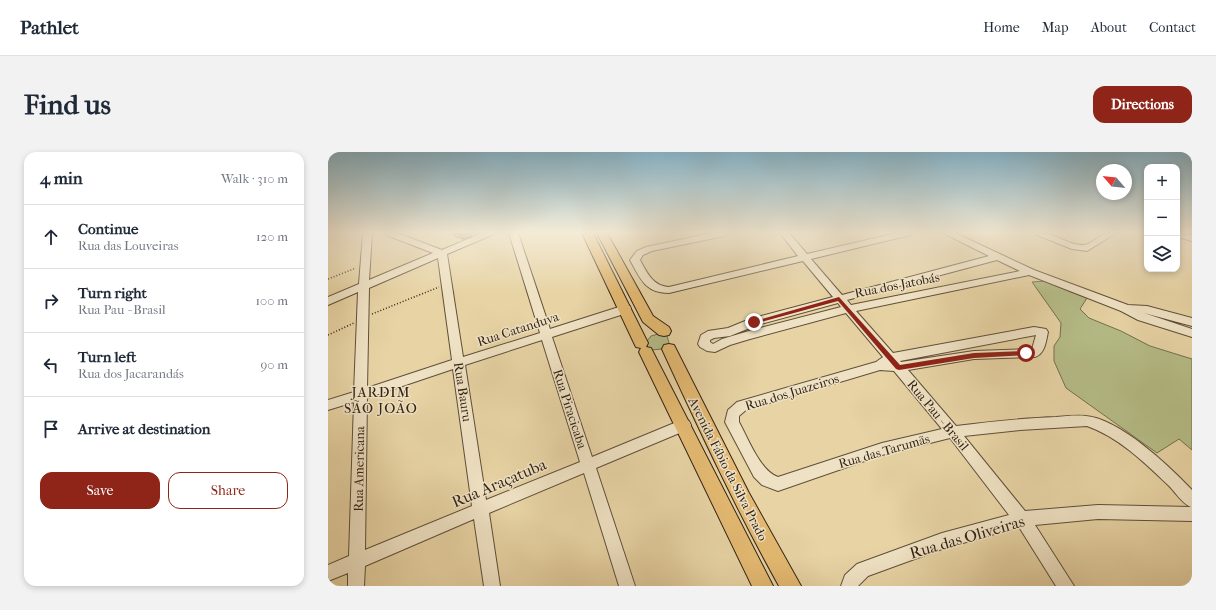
<!DOCTYPE html>
<meta charset="utf-8">
<style>
:root{--surface:#fff;--page:#f2f2f3;--text:#1f2937;--muted:#747a83;--line:#e0e1e3;--accent:#8f2418}
body{margin:0;font-family:"IM FELL French Canon",serif;background:var(--page);color:var(--text)}
.controls{position:absolute;right:12px;top:12px;display:grid;overflow:hidden;border-radius:8px;box-shadow:0 2px 6px #0003}
.controls button{width:36px;height:36px;display:grid;place-items:center;padding:0;border:0;border-bottom:1px solid var(--line);background:var(--surface);color:var(--text);font:20px sans-serif}
.compass{position:absolute;left:768px;top:12px;width:36px;height:36px;border-radius:50%;background:var(--surface);box-shadow:0 2px 6px #0003;rotate:298deg}
.stop{position:absolute;width:12px;height:12px;margin:-9px;border:3px solid #8f2418;border-radius:50%;background:#fff}
.stop.end{background:#8f2418;border-color:#fff;box-shadow:0 1px 4px #0008}
.list{margin:0;padding:0;list-style:none}
h2{display:flex;justify-content:space-between;align-items:center;height:52px;margin:0;padding:0 16px;font-size:17px}
h2 small{font-size:13px;font-weight:400;color:var(--muted)}
.list li{display:grid;grid-template-columns:26px 1fr auto;gap:12px;align-items:center;box-sizing:border-box;height:64px;padding:0 16px;border-top:1px solid var(--line)}
.list b{display:block;font-size:15px;white-space:nowrap}
.list p{margin:0;font-size:13px;white-space:nowrap;color:var(--muted)}
.list em{font-size:13px;font-style:normal;color:var(--muted)}
.actions{display:flex;gap:8px;padding:12px 16px}
.actions a{flex:1;padding:9px 0;border:1px solid var(--accent);border-radius:12px;text-align:center;font-size:14px;color:var(--accent)}
.actions .main{background:var(--accent);color:#fff}
.icon{flex:none;width:22px;height:22px;fill:none;stroke:currentColor;stroke-width:2;stroke-linecap:round;stroke-linejoin:round}
.map{position:relative;flex:none;width:864px;height:434px;overflow:hidden;border-radius:12px}
header{display:flex;align-items:center;gap:24px;box-sizing:border-box;height:56px;padding:0 20px;background:var(--surface);border-bottom:1px solid var(--line)}
header strong{font-size:19px}
nav{display:flex;gap:22px;margin-inline-start:auto;font-size:14px}
.intro{display:flex;align-items:center;justify-content:space-between;box-sizing:border-box;height:96px;padding:0 24px}
h1{margin:0;font-size:28px}
.button{padding:10px 18px;border-radius:12px;background:var(--accent);color:#fff;font-size:14px;font-weight:700}
main{display:flex;gap:24px;padding:0 24px}
aside{flex:1;background:var(--surface);border-radius:12px;box-shadow:0 2px 6px #0003}
.map>svg:first-child{display:block}
.green{fill:#b5bc86;stroke:#74704e}
.lines{fill:none;stroke-linecap:round;stroke-linejoin:round}
.minor-casing{stroke:#5f4f3a;stroke-width:2}
.major-casing{stroke:#322317;stroke-width:2}
.path{stroke:#322317;stroke-width:1.5;stroke-dasharray:1 2;stroke-linecap:butt}
.minor{fill:#efe2c4;fill-rule:evenodd}
.major{fill:#e4ba72;fill-rule:evenodd}
.wall{fill:#b98a72;stroke:#322317}
.shaded-wall{fill:#96715d;stroke:#322317}
.building{fill:#d7a185;stroke:#322317}
.route{fill:#8f2418}
.labels{text-anchor:middle;dominant-baseline:central;stroke-width:3;stroke-linejoin:round;paint-order:stroke}
.street-label{font-size:13px;fill:#322317;stroke:#efe2c4}
.neighbourhood-label{font-size:14px;letter-spacing:1px;fill:#322317;stroke:#efe2c4}
.near-street-label{font-size:16px;fill:#322317;stroke:#efe2c4}
</style>
<header>
<strong>Pathlet</strong>
<nav><a>Home</a><a>Map</a><a>About</a><a>Contact</a></nav>
</header>
<div class="intro"><h1>Find us</h1><a class="button">Directions</a></div>
<main>
<aside>
<h2>4 min<small>Walk · 310 m</small></h2>
<ul class="list">
<li><svg class="icon" aria-label="ahead" viewBox="0 0 24 24"><path d="M12 20V5M6 11l6-6 6 6"/></svg><div><b>Continue</b><p>Rua das Louveiras</p></div><em>120 m</em></li>
<li><svg class="icon" aria-label="right" viewBox="0 0 24 24"><path d="M7 20v-9h11M14 6l5 5-5 5"/></svg><div><b>Turn right</b><p>Rua Pau - Brasil</p></div><em>100 m</em></li>
<li><svg class="icon" aria-label="left" viewBox="0 0 24 24"><path d="M17 20v-9H6M10 6l-5 5 5 5"/></svg><div><b>Turn left</b><p>Rua dos Jacarandás</p></div><em>90 m</em></li>
<li><svg class="icon" aria-label="arrive" viewBox="0 0 24 24"><path d="M6 21V4h12l-3 4 3 4H6"/></svg><div><b>Arrive at destination</b></div></li>
</ul>
<div class="actions"><a class="main">Save</a><a>Share</a></div>
</aside>
<div class="map">
<svg width="864" height="434" viewBox="0 0 864 434">
<rect width="100%" height="100%" fill="#e7d3a4"/>
<filter id="stains"><feTurbulence type="fractalNoise" baseFrequency=".005" numOctaves="4"/><feColorMatrix values="0 0 0 0 .2 0 0 0 0 .09 0 0 0 0 .02 0 0 0 .5 -.17"/></filter>
<radialGradient id="worn" r=".72"><stop offset=".6" stop-color="#630" stop-opacity="0"/><stop offset="1" stop-color="#630" stop-opacity=".3"/></radialGradient>
<g class="green">
<path d="M717,129L759,146L752,157L761,166L793,179L822,194L864,207V298L851,287L829,301L738,236L726,209V194L732,185L733,171L704,130Z"/>
<path d="M330,182L339,184L341,191L334,197L323,198L319,194V189L323,184Z"/>
</g>
<g class="lines">
<g class="minor-casing">
<g id="minor">
<path d="M35,81H44L41,128L105,101L58,83L57,81H69L114,98L154,81H165L164,83L119,102L135,205L212,181L181,81H190L222,177L294,154H302L303,157L302,160L224,185L264,305L356,267L361,269L363,273L361,277L268,316L307,434H291L256,321L161,361L172,434H156L146,367L37,414L36,434H20V421L0,429V413L21,404L26,250L0,258V248L26,240L30,140L0,153V145L31,132ZM110,106L124,208L39,236L41,136ZM214,188L252,310L158,348L137,213ZM125,217L144,354L37,398L39,246Z"/>
<path d="M384,81H401L396,84L324,99L315,103L312,108C319,121 325,134 341,135L470,104L452,81H461L479,102L569,81H583L582,83L483,107L514,143L661,104L615,81H627L706,118L800,153L819,154L864,166V174L816,161L864,177V185L810,168L793,159L701,123L528,159L565,201L706,175L718,177L720,180C718,189 717,202 707,205L646,207L580,218L628,274C661,270 694,266 728,265C738,264 749,263 758,264C792,267 841,314 864,338V369L770,367L707,373L746,434H728L691,375L614,397L540,424L530,434H513L517,423L529,412L614,381L681,363L622,286L554,303L450,339L434,333L426,325L397,270L400,258L409,250L548,210L555,205L518,161L422,187L402,193L387,200L379,199L372,195L370,192L373,183L380,179L400,176L422,167L505,145L475,109L341,141C317,141 312,126 302,108L309,99L318,95ZM669,108L692,119L523,153L519,148ZM510,151L513,155L421,179L394,187L385,192L382,190V188L386,186L402,184L429,173ZM708,183L704,197L646,199L573,210L572,209ZM552,218L566,219L614,277L554,291L450,325C432,319 420,286 411,270V264L418,258ZM759,274C790,285 815,309 839,332C847,339 853,351 863,355L770,353L697,359L636,284L692,278Z"/>
<path d="M707,81C726,79 742,95 756,93C768,91 771,79 788,81L759,99L744,97L709,83Z"/>
<path d="M849,81L864,83V89L849,85Z"/>
</g>
</g>
<g class="major-casing">
<g id="major">
<path d="M254,81H265L320,191L318,195L323,196L325,200L445,434H424L311,200L313,196L308,195L306,191Z"/>
<path d="M269,81H279L325,164L341,175L343,179L341,183L336,184L331,183L315,170Z"/>
<path d="M341,192L346,193L348,197L421,341L473,434H451C408,357 371,277 334,197L336,193Z"/>
</g>
</g>
<g class="path">
<path d="M0,127L28,116"/>
<path d="M44,162L111,135"/>
<path d="M0,183L26,171"/>
</g>
<use href="#minor" class="minor"/>
<use href="#major" class="major"/>
</g>
<path class="wall" d="M124,81H142L144,85L135,87L126,84Z"/>
<path class="shaded-wall" d="M140,81H142L144,85L135,87L133,83Z"/>
<path class="building" d="M127,81H140L133,83Z"/>
<linearGradient id="sky" x2="0" y2="1"><stop stop-color="#87b6cc"/><stop offset="0.57" stop-color="#f4ebd6"/><stop offset="1" stop-color="#f4ebd6" stop-opacity="0"/></linearGradient>
<rect width="864" height="141" fill="url(#sky)"/>
<path class="route" d="M511,145L572,213L646,201L698,199L701,201L698,203L646,206L571,218L568,217L510,149L426,172L423,170Z"/>
<g class="labels">
<g class="street-label">
<text transform="translate(569 133) rotate(-11)">Rua dos Jatobás</text>
<text transform="translate(190 177) rotate(-18)">Rua Catanduva</text>
<text transform="translate(135 240) rotate(81)">Rua Bauru</text>
<text transform="translate(464 240) rotate(-17)">Rua dos Juazeiros</text>
<text transform="translate(242 257) rotate(72)">Rua Piracicaba</text>
<text transform="translate(610 263) rotate(50)">Rua Pau - Brasil</text>
<text transform="translate(556 299) rotate(-16)">Rua das Tarumãs</text>
<text transform="translate(31 317) rotate(-89)">Rua Americana</text>
<text transform="translate(400 317) rotate(63)">Avenida Fábio da Silva Prado</text>
</g>
<g class="neighbourhood-label">
<text x="53" y="240">JARDIM<tspan x="53" dy="16">SÃO JOÃO</tspan></text>
</g>
<g class="near-street-label">
<text transform="translate(171 331) rotate(-23)">Rua Araçatuba</text>
<text transform="translate(639 385) rotate(-16)">Rua das Oliveiras</text>
</g>
</g>
<rect width="100%" height="100%" filter="url(#stains)"/>
<rect width="100%" height="100%" fill="url(#worn)"/>
</svg>
<div class="controls">
<button>+</button>
<button>−</button>
<button><svg class="icon" aria-label="layers" viewBox="0 0 24 24"><path d="M12 4l9 5-9 5-9-5zM3 14l9 5 9-5"/></svg></button>
</div>
<svg class="compass" viewBox="-18 -18 36 36"><path d="M0-13l5 13h-10z" fill="#e53935"/><path d="M0 13l5-13h-10z" fill="#747a83"/></svg>
<div class="stop" style="left:698px;top:201px"></div>
<div class="stop end" style="left:426px;top:170px"></div>
</div>
</main>
